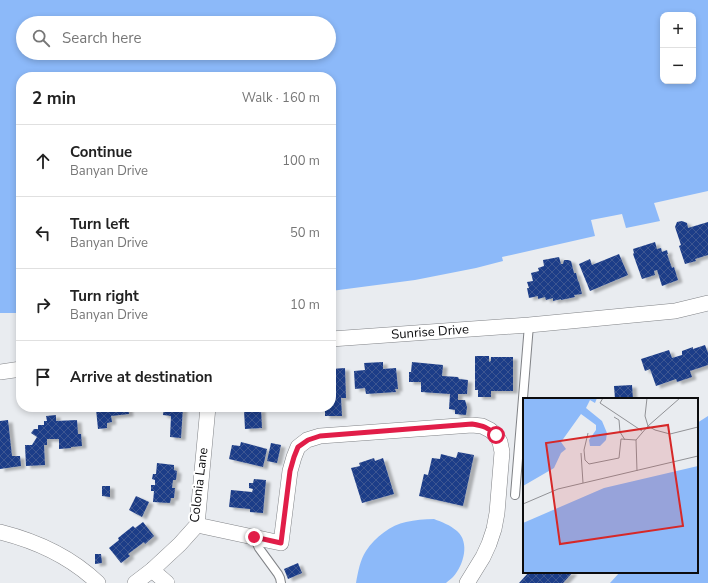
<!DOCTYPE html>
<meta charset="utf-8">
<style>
:root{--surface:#fff;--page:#f6f6f6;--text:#222;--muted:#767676;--line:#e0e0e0}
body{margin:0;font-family:"Nunito Sans",sans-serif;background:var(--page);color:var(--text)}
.controls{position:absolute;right:12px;top:12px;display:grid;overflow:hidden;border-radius:8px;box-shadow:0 2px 6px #0003}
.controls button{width:36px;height:36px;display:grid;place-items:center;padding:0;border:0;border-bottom:1px solid var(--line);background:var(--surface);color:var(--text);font:20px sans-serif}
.stop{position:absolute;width:12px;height:12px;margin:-9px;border:3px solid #e11d48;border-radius:50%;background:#fff}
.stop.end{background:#e11d48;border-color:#fff;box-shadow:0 1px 4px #0008}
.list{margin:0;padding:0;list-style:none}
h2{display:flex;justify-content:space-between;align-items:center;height:52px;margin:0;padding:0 16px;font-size:17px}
h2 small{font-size:13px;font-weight:400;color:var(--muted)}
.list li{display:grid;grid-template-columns:26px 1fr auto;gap:12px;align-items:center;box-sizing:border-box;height:72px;padding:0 16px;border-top:1px solid var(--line)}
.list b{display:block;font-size:15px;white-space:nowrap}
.list p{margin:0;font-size:13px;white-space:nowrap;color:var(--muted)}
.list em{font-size:13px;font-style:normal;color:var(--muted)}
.icon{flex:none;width:22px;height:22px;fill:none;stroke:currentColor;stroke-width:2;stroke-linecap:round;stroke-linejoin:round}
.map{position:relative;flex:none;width:708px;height:583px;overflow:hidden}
.search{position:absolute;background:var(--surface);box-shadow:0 2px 6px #0003;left:16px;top:16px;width:320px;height:44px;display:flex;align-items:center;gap:10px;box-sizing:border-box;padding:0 14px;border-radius:22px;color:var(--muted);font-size:15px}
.panel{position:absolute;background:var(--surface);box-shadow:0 2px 6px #0003;left:16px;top:72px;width:320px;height:340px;border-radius:16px}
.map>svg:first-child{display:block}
.water{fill:#8cb9f9;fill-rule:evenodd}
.building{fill:url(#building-cross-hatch);filter:url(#shadow)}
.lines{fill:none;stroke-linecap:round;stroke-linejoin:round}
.service-casing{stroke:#818387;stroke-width:10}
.minor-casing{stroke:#818387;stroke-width:16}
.service{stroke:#fff;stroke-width:8}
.minor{stroke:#fff;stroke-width:15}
.route{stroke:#e11d48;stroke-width:5}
.labels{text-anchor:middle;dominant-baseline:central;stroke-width:4;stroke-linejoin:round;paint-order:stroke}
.street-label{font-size:13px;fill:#0c0c0e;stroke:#fff}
.inset-road{fill:none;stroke:#919296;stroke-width:1}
.view{fill:#d62828;fill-opacity:0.15;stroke:#d62828;stroke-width:2}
.inset-edge{fill:none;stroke:#0c0c0e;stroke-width:2}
</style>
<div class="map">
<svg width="708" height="583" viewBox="0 0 708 583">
<defs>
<pattern id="building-cross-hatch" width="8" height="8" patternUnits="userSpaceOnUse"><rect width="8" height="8" fill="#1e3e88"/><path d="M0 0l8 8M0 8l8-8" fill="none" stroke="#3c5691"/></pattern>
<filter id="shadow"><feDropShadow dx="4.5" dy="2.5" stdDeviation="1" flood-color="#0004"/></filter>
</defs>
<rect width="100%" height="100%" fill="#e9ecf0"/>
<g class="water">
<path d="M0,0H708V191L654,203L660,221L626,228L622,214L591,220L595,236L502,257L503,261L476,268L415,280L331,291V77H21V313H0ZM663,15H693V81H663ZM23,23H329V53H23Z"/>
<path d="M708,416V583H610L620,572H697V423Z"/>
<path d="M434,519C442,522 450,525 457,531C470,542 464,565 453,577C451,579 448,581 446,583H356C358,572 360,560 366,551C375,537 391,525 406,522C415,520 424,519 434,519Z"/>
</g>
<g class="building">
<path d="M682,221L687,223L688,228L708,222V255L695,259L696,261L685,264L679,246L681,245L675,227L677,222Z"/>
<path d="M655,242L657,249L661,248L662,252L667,250L668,254H667L672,268L674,267L678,280L662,286L657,270L654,271L655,275L642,279L633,254L634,253L633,249Z"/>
<path d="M619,254L628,275L590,291L579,264L590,259L592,265Z"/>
<path d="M559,257L561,264H563L564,260H568L571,261L574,273H576L578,281L579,282L582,294L574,295L575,297L561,300V299L553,301V298L546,300L545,297L538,299V296L529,298L527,288H529L527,282L533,281L531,273L539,271L538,268L544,266L543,260Z"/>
<path d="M705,345L708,353V365L690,371L692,377L677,382L676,379L656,386L650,369L645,371L641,359L669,350L672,358L682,355V351L693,347V349Z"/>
<path d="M475,356H489V362L491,361V357H513V391H491V397H478V390H475Z"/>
<path d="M383,362V369L396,368L398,389H395L396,392L366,394L365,388L355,389L354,371L365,370L364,363Z"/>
<path d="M412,362L443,365L442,376L458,377L459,379L468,380L467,394H458V400H465L467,407L466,415L455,414V410L449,409L450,394L421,392V382H409V372H411Z"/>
<path d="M345,368L346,398H341L342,416H325V407H331V369Z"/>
<path d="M632,385L633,399H615L614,386Z"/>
<path d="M98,407H128L129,414L111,416L112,422L107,423V428L98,429L96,409L98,408Z"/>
<path d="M164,407H183L181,438L170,437L171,416L163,415Z"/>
<path d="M261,409L262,428L245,429L244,410Z"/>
<path d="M56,415V421L77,420L78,434H81L82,446L71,447V448L59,449V439H47V445H44L45,465L26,466L25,445H32L37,437L31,433L34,429H38V425H44V421H47L46,416Z"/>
<path d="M8,420L12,456H20L21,466L0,469V421Z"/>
<path d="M241,442L267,449L263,467L229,459L232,445L240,446Z"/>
<path d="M271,443L281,445L277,463L267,461Z"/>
<path d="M458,452L474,455L463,506L419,496L424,474L428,475L432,458L440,459L441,454L456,458Z"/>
<path d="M374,458L375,461L383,458L394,494L362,503L351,468L360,466L359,463Z"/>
<path d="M157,463L174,465V470L177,471L176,480H173L172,488H175L174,498H171L170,503L153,502L154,491H151V485H155V480L152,479L153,474H156Z"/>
<path d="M254,479L266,480L263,513L250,512V509L229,507L231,490L252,492L253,489L249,488V483H253Z"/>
<path d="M102,486H110V497L102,496Z"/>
<path d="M136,496L149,502L142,517L129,510Z"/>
<path d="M143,522L154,536L145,544L144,542L128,554L130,556L121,563L109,548L119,540L118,538L133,526L135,528Z"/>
<path d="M95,554H101L102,563L95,564Z"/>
<path d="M298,563L302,573L288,579L284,569Z"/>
<path d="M529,572H573L563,583H519Z"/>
</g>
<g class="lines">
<g class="service-casing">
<g id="service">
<path d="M515,495L529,325"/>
<path d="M254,537L259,548L278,574L280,578L281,583"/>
</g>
</g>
<g class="minor-casing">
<g id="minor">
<path d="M331,339L529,325L675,311L708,303"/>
<path d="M0,372L21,369"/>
<path d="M197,525L281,543L290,471L294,457L298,447L307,440L320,436L472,425L482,426L490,430L496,435L500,442L502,452L497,513L494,529L489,544L483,557L467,583"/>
<path d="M0,532C36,541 71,557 98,583"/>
<path d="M152,570L167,583"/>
<path d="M135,583L152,570L180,544L197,525L208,407"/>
</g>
</g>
<use href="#service" class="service"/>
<use href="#minor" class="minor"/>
</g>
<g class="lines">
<path class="route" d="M254,537L281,543L290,471L294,457L298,447L308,440L320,436L472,424C483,426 488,427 496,435"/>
</g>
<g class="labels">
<g class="street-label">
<text transform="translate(430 332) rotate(-4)">Sunrise Drive</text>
<text transform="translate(199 485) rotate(-83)">Colonia Lane</text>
</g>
</g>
<g transform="translate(523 398)">
<rect width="175" height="175" fill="#e9ecf0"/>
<path d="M0,0H74L72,5L67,2L63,10L79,23L84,35L83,42L77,48H67L66,42L73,32V27L58,16L38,44L43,51L38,55L31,70L0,88ZM175,68V175H0V125L81,90Z" fill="#8cb9f9"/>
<path class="inset-road" d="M80,0L77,5L119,33M124,0L122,18L125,28L132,32L147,36L175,29M91,19L96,22L97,34L102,42M65,35L61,52L62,62L66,66L96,60L98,41L113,42M58,55L60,85M114,73L113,42L125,28L157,0M0,106L35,91L175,58"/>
<path class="view" d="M145,27L160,128L37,146L23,45Z"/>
<rect width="175" height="175" class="inset-edge"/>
</g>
</svg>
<div class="controls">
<button>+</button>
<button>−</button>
</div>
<div class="stop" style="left:496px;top:435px"></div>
<div class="stop end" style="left:254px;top:537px"></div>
<div class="search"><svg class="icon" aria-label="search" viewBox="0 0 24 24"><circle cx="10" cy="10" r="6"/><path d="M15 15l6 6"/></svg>Search here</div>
<section class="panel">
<h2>2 min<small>Walk · 160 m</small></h2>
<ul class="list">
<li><svg class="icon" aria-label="ahead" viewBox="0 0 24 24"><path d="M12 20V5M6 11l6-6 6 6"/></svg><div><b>Continue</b><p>Banyan Drive</p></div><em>100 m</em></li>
<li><svg class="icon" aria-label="left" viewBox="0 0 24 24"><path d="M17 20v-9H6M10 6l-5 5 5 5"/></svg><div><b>Turn left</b><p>Banyan Drive</p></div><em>50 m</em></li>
<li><svg class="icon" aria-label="right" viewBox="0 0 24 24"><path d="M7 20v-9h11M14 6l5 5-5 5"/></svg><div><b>Turn right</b><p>Banyan Drive</p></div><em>10 m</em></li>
<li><svg class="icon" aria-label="arrive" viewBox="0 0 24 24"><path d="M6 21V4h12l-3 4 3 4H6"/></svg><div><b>Arrive at destination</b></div></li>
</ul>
</section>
</div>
